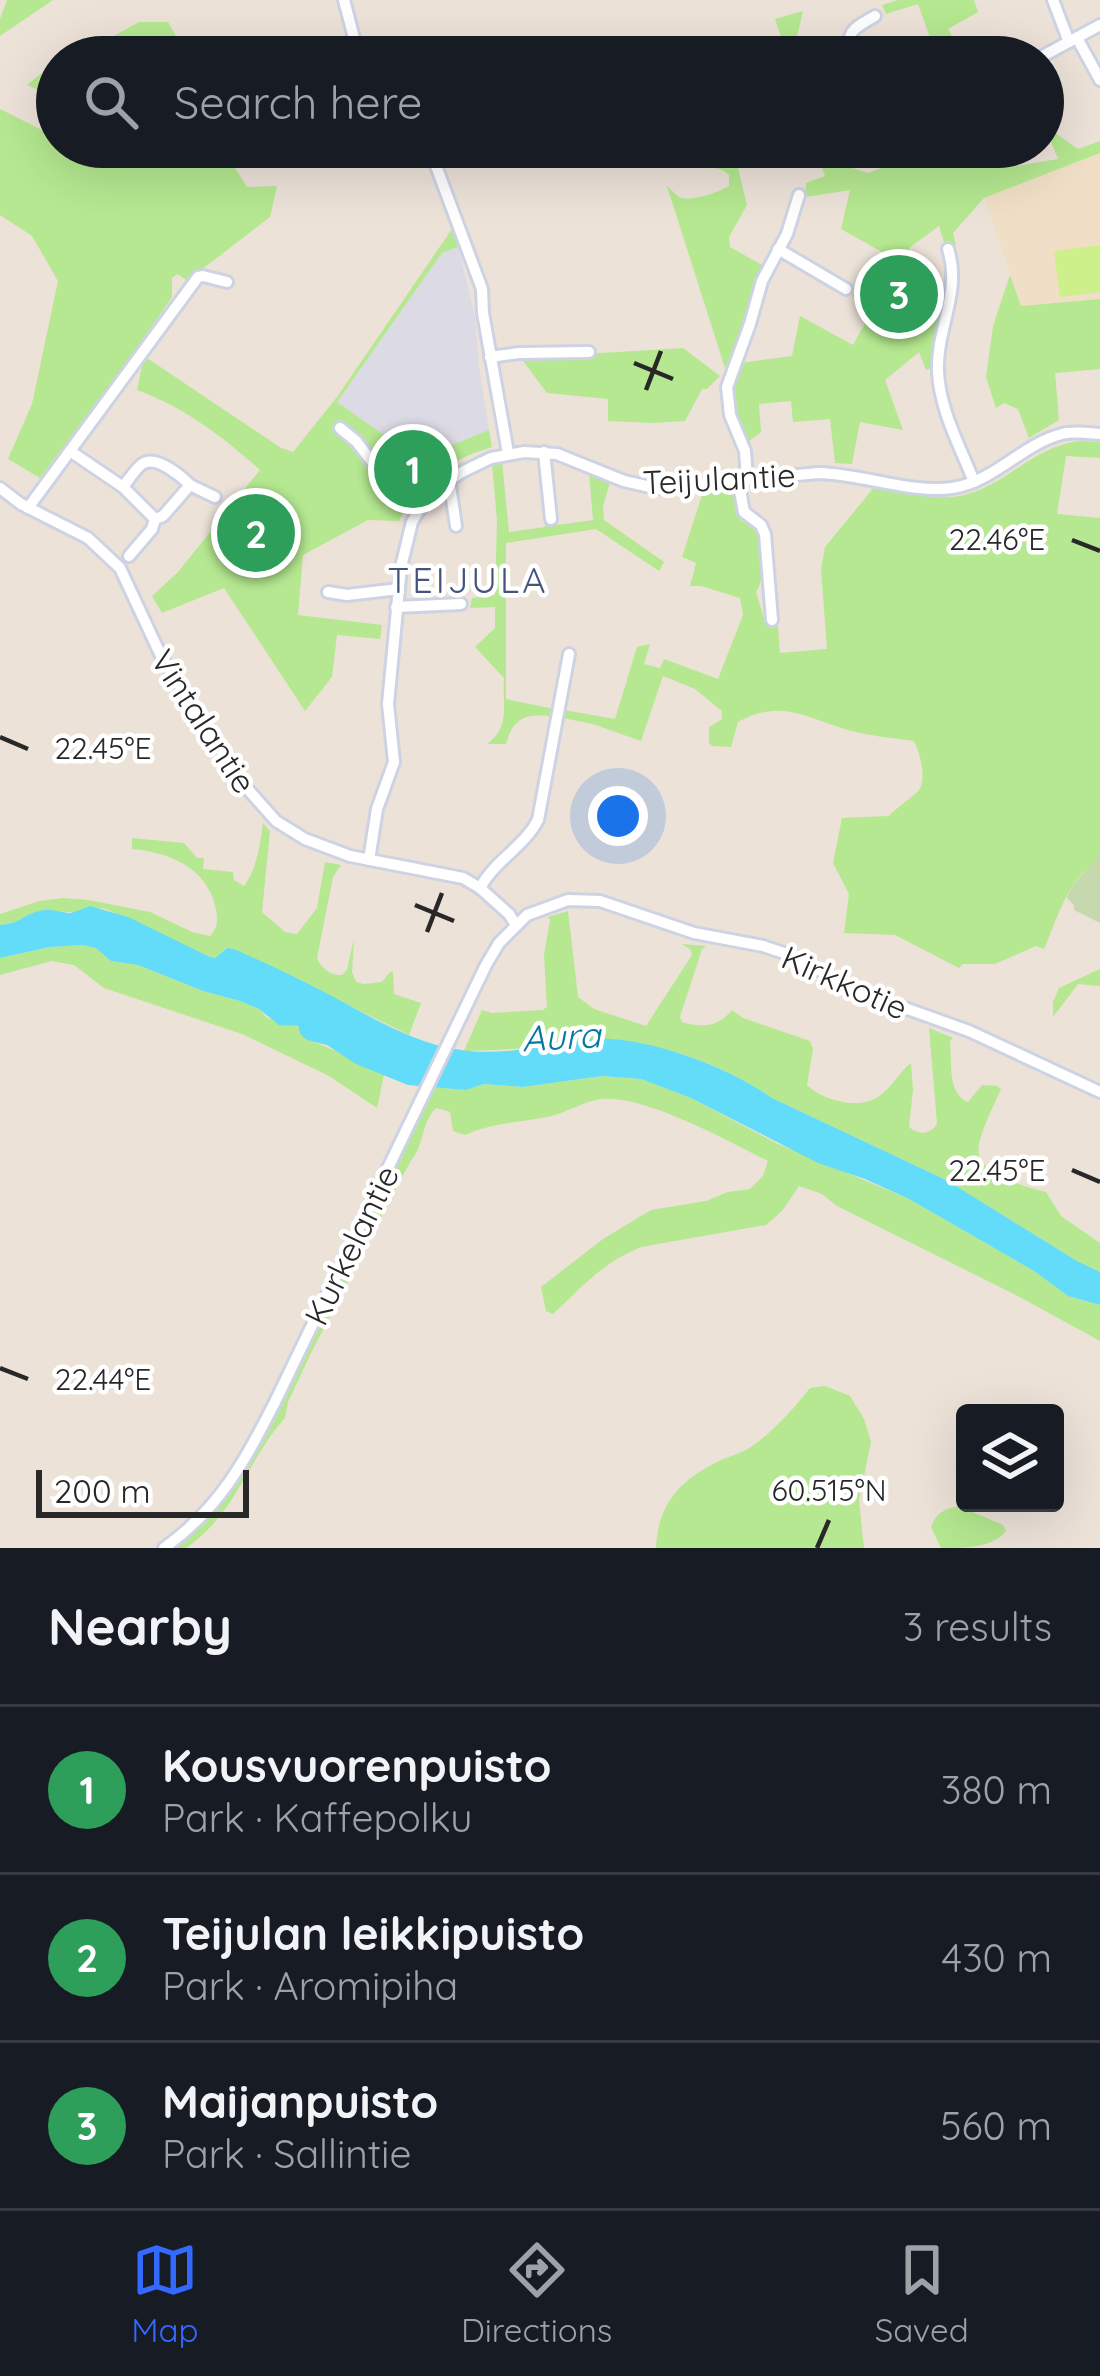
<!DOCTYPE html>
<meta charset="utf-8">
<style>
:root{--surface:#171b24;--page:#20242c;--text:#f1f3f6;--muted:#9ea1a6;--line:#363941;--accent:#3369ff}
body{margin:0;font-family:Quicksand,sans-serif;background:var(--page);color:var(--text)}
.controls{position:absolute;right:36px;bottom:36px;display:grid;overflow:hidden;border-radius:12px;box-shadow:0 12px 48px #0002}
.controls button{width:108px;height:108px;display:grid;place-items:center;padding:0;border:0;border-bottom:3px solid var(--line);background:var(--surface);color:var(--text);font:60px sans-serif}
.scale{position:absolute;left:36px;bottom:30px;width:213px;box-sizing:border-box;padding-left:12px;border:6px solid #282828;border-top:0;font-size:33px;line-height:42px;white-space:nowrap;color:#282828;-webkit-text-stroke:9px #fff;paint-order:stroke}
.you{position:absolute;left:618px;top:816px;width:42px;height:42px;margin:-30px;border:9px solid #fff;border-radius:50%;background:#1a73e8;box-shadow:0 0 0 18px #1a73e833}
.badge{display:grid;place-items:center;width:78px;height:78px;border-radius:50%;background:var(--accent);color:#fff;font-size:39px;font-weight:700}
.pin{position:absolute;translate:-50% -50%;border:6px solid #fff;box-shadow:0 3px 12px #0006}
.list{margin:0;padding:0;list-style:none}
h2{display:flex;justify-content:space-between;align-items:center;height:156px;margin:0;padding:0 48px;font-size:51px}
h2 small{font-size:39px;font-weight:400;color:var(--muted)}
.list li{display:grid;grid-template-columns:78px 1fr auto;gap:36px;align-items:center;box-sizing:border-box;height:168px;padding:0 48px;border-top:3px solid var(--line)}
.list b{display:block;font-size:45px;white-space:nowrap}
.list p{margin:0;font-size:39px;white-space:nowrap;color:var(--muted)}
.list em{font-size:39px;font-style:normal;color:var(--muted)}
.icon{flex:none;width:66px;height:66px;fill:none;stroke:currentColor;stroke-width:2;stroke-linecap:round;stroke-linejoin:round}
.map{position:relative;flex:none;width:1100px;height:1548px;overflow:hidden}
.search{position:absolute;background:var(--surface);box-shadow:0 12px 48px #0002;left:36px;right:36px;top:36px;height:132px;display:flex;align-items:center;gap:30px;box-sizing:border-box;padding:0 42px;border-radius:66px;color:var(--muted);font-size:45px}
.sheet{height:660px;background:var(--surface)}
nav{display:flex;justify-content:space-around;align-items:center;box-sizing:border-box;height:168px;border-top:3px solid var(--line);background:var(--surface);font-size:33px;color:var(--muted)}
nav a{display:grid;justify-items:center;gap:6px}
nav .on{color:var(--accent)}
.map>svg:first-child{display:block}
.industrial{fill:#dcdae4}
.education{fill:#f0dfc6}
.green{fill:#b5e890}
.cemetery{fill:#c6d8ae}
.pitch{fill:#cdf08a}
.water{fill:#62dcf8}
.lines{fill:none;stroke-linecap:round;stroke-linejoin:round}
.minor-casing{stroke:#ced3e3;stroke-width:16}
.minor{stroke:#fff;stroke-width:10}
.ticks{fill:none;stroke:#282828;stroke-width:4.5}
.labels{text-anchor:middle;dominant-baseline:central;stroke-width:9;stroke-linejoin:round;paint-order:stroke}
.street-label{font-size:33px;fill:#282828;stroke:#fff}
.neighbourhood-label{font-size:36px;letter-spacing:3px;fill:#45547c;stroke:#fff}
.water-label{font-size:36px;font-style:italic;fill:#0378a2;stroke:#fff}
.ticks-label{font-size:30px;text-anchor:middle;fill:#282828;stroke:#fff;stroke-width:9;stroke-linejoin:round;paint-order:stroke}
</style>
<div class="map">
<svg width="1100" height="1548" viewBox="0 0 1100 1548">
<rect width="100%" height="100%" fill="#ece2d8"/>
<path class="industrial" d="M458,247L475,316L479,367L489,430L418,459L337,402L442,253Z"/>
<path class="education" d="M1100,153V299L1021,306L984,198Z"/>
<g class="green">
<path d="M7,0H53L0,36V19Z"/>
<path d="M898,0H974L978,12L948,29L963,57H937L918,4L886,14L882,5Z"/>
<path d="M803,11L795,45L799,57H788L775,19Z"/>
<path d="M139,22H168L177,38L175,57H61L69,51L105,41Z"/>
<path d="M57,61V98L27,85Z"/>
<path d="M0,109L52,135L57,120V147H222L247,187L277,186L270,217L192,277L186,280L178,274L172,278V297L120,372L40,478L8,459L32,404L58,281L32,236L0,215Z"/>
<path d="M1044,125L1078,149L1100,141V153L984,198L953,233L956,245L946,248L939,226L909,248L915,267L911,292L945,302L934,367L926,370L919,352L885,380L903,430L860,422L852,464L835,463L830,419L793,422L791,401L759,404L761,432L749,441C730,411 728,396 740,363L792,356L800,316L853,345L873,309L852,296L857,287L879,299L898,265L896,260L841,229L850,190L805,197L806,183L825,176L815,147H839L846,166L868,173L937,147H980L1004,168L1058,159Z"/>
<path d="M720,147H736L752,158L737,164L747,205L729,237L730,247L762,265L742,330L725,368L667,186C671,189 677,197 682,198C694,201 719,192 729,186V175C721,166 708,169 699,161L701,154Z"/>
<path d="M454,226L458,247L442,253L337,402L418,459L489,430L492,447C459,457 435,471 412,496L350,441L378,481L407,504L399,521L368,520L303,555L298,615L382,625L380,639L337,635L332,677L305,711L224,588L162,613L152,596L178,572L260,470C225,438 182,406 137,390L144,356L281,448L293,452L337,397Z"/>
<path d="M1010,275L1021,306L1100,299V369L1055,373L1059,420L1029,438L1018,409L1004,403L996,408L986,377L993,326Z"/>
<path d="M683,348L720,376L707,389H702L685,421L652,423L608,421V399L547,393L521,358Z"/>
<path d="M1080,441L1100,442V458L1066,456L1057,514L1100,518V851L1095,863C1067,880 1057,920 1044,949L1036,946L995,964H963L959,968L895,935L844,933L849,894L833,863L842,818L889,816C894,810 917,793 919,790C927,778 920,753 914,741C893,738 869,736 848,730C807,718 781,698 738,722L731,747L712,746L709,743V727L722,719V711L695,689L663,676L641,741L593,724L563,718L564,710L615,719L637,647L650,644L644,664L660,668L664,659L718,679L743,615L740,598L701,586H690L696,563L682,557L704,489L735,488L741,521L755,524C765,541 767,576 756,592L766,625L778,626L780,653L827,649L821,569L825,547L875,486C901,491 932,501 960,496C1004,488 1034,445 1080,441Z"/>
<path d="M502,461L509,532L545,527L543,503L554,502L557,525L593,520L589,472L610,483L603,506L604,520L664,562L659,571L596,529L506,543V699L554,709L549,716C524,714 513,719 506,744H487C511,727 502,704 504,678L475,647L495,628V607L470,608L472,598L495,595L497,520L492,465Z"/>
<path d="M263,823L270,831L262,912L285,932L297,934L317,908L325,862L341,865L333,877L317,958C321,968 331,976 342,975L347,970L354,939L352,972L356,982L364,984L382,982L390,972H393L394,994L421,1003L409,1035L234,949L226,948L215,958L210,957L106,909C91,907 80,913 67,912C56,911 49,911 37,913C21,917 21,923 0,925V914L40,901L63,898L88,900L150,912L192,932L210,936C218,927 218,921 216,909C208,868 169,852 132,849V838L184,843L197,858H204L203,869L233,872L234,880L244,886C257,869 260,845 263,823Z"/>
<path d="M568,911L578,997L594,1009L646,1026L692,955L690,949L682,944L706,946L702,949L680,1017L682,1022C701,1028 719,1027 732,1010L743,1018L810,1041L813,1049L807,1085C822,1100 858,1110 878,1097C891,1089 899,1072 911,1063L913,1090L909,1127C919,1136 932,1134 937,1123L929,1028L953,1038L950,1041C952,1061 947,1094 968,1102L982,1085L997,1086L1001,1089C995,1103 975,1141 979,1155C985,1176 1027,1187 1046,1192L1061,1216L1100,1243V1272L1077,1261L948,1181L772,1098C725,1064 644,1035 585,1039C576,1040 567,1044 558,1045C526,1049 495,1050 464,1051L482,1010L492,1013L543,1010L547,1007L544,955L550,920L548,917Z"/>
<path d="M83,945L96,948L111,961L138,965L203,991L240,1001L259,1009L267,1018L298,1027L307,1040C334,1047 357,1064 384,1075L377,1108L329,1076L242,1034L104,988L74,965L52,961L0,975V958L50,947Z"/>
<path d="M1100,969V986L1078,984L1053,1017V1002L1059,988Z"/>
<path d="M602,1076L641,1079L691,1098L776,1143L909,1199L1034,1271L1068,1296L1100,1305V1341L1014,1294L837,1206L822,1194L799,1186L782,1211L766,1225L641,1247C602,1263 583,1286 553,1314L546,1311L541,1287L603,1239L651,1210L706,1201L728,1192L750,1189L763,1176L768,1161C728,1141 644,1094 601,1099C582,1102 566,1113 547,1117C517,1123 495,1122 465,1135L453,1131L450,1112L436,1108C421,1122 425,1145 410,1162L310,1355L288,1402L285,1418C247,1460 237,1513 186,1548H172C246,1500 287,1388 324,1310C361,1235 396,1161 435,1087L466,1090L484,1084L523,1087Z"/>
<path d="M825,1386L850,1396L864,1419L871,1442L859,1500L864,1548H656C658,1503 681,1479 721,1460C730,1456 739,1454 748,1449C772,1433 792,1411 810,1388Z"/>
<path d="M959,1506L1003,1525L1006,1531C992,1548 967,1548 941,1548L931,1527C937,1512 943,1510 959,1506Z"/>
</g>
<path class="cemetery" d="M1100,851V923L1074,910V905L1067,898C1075,876 1092,869 1100,851Z"/>
<path class="pitch" d="M1100,245V292L1060,297L1054,251Z"/>
<path class="water" d="M90,906L128,917L210,957L215,958L227,948L234,949C265,963 296,977 326,993C370,1016 411,1043 461,1050C500,1056 542,1046 581,1040C635,1031 728,1066 772,1098L948,1181L1077,1261L1100,1272V1305L1068,1296L1034,1271L909,1199L865,1179L818,1163L691,1098L641,1079L602,1076L523,1087L484,1084L466,1090L408,1085L356,1064L327,1045L307,1040L301,1035L298,1026L279,1025L259,1009L240,1001L203,991L138,965L111,961L96,948L83,945L50,947L0,958V925C22,923 21,916 39,911C52,908 58,912 70,913C72,913 88,907 90,906Z"/>
<g class="lines">
<g class="minor-casing">
<g id="minor">
<path d="M344,0L359,57"/>
<path d="M1053,0L1069,42"/>
<path d="M1077,38L1100,80"/>
<path d="M850,57C846,30 853,29 875,16"/>
<path d="M1041,57L1100,25"/>
<path d="M1043,117H1044"/>
<path d="M429,147L482,289L483,313L508,453"/>
<path d="M778,249L846,289"/>
<path d="M948,249C962,291 936,329 938,372C940,411 960,446 974,482"/>
<path d="M490,357L519,353L589,352"/>
<path d="M340,428L356,441L383,476L420,508"/>
<path d="M70,451L123,487C128,481 137,466 144,463C158,456 182,477 190,485L163,516L155,519L123,487"/>
<path d="M544,452L551,519"/>
<path d="M449,479L456,526"/>
<path d="M747,479L745,451L730,415L727,387L750,324L762,281L787,234L799,195"/>
<path d="M738,480L744,512L761,525L765,534L772,620"/>
<path d="M190,485L215,497"/>
<path d="M0,488L21,504L88,538L120,568L162,658L244,785L276,821L305,839L350,856L463,878L480,888L509,914L516,925"/>
<path d="M28,508L198,277L203,276L227,282"/>
<path d="M129,556L152,529L155,519"/>
<path d="M328,592L347,595L399,589"/>
<path d="M396,607L461,604"/>
<path d="M369,860L377,809L394,762L388,704L401,567L412,522L424,502L439,487L462,472L491,458L524,452L557,454L624,481L655,488L819,473C862,474 913,494 952,488C994,482 1022,444 1062,434C1075,431 1087,433 1100,434"/>
<path d="M480,888C494,861 524,847 538,820L569,654"/>
<path d="M164,1548C220,1508 244,1462 275,1402L486,965L499,943L527,915L568,900L600,901L694,933L763,946L793,956L863,993L969,1031L1100,1092"/>
</g>
</g>
<use href="#minor" class="minor"/>
</g>
<path class="ticks" d="M634,363L673,379M646,390L661,351M1072,540L1100,551M0,737L28,749M415,905L454,921M427,932L442,893M1072,1170L1100,1182M0,1368L28,1379M817,1548L829,1520"/>
<g class="labels">
<g class="street-label">
<text transform="translate(719 478) rotate(-3)">Teijulantie</text>
<text transform="translate(204 721) rotate(57)">Vintalantie</text>
<text transform="translate(845 982) rotate(24)">Kirkkotie</text>
<text transform="translate(351 1245) rotate(-64)">Kurkelantie</text>
</g>
<g class="neighbourhood-label">
<text x="468" y="579">TEIJULA</text>
</g>
<g class="water-label">
<text transform="translate(561 1036) rotate(-3)">Aura</text>
</g>
</g>
<g class="ticks-label">
<text x="997" y="550">22.46°E</text>
<text x="103" y="759">22.45°E</text>
<text x="997" y="1181">22.45°E</text>
<text x="103" y="1390">22.44°E</text>
<text x="829" y="1501">60.515°N</text>
</g>
</svg>
<div class="controls">
<button><svg class="icon" aria-label="layers" viewBox="0 0 24 24"><path d="M12 4l9 5-9 5-9-5zM3 14l9 5 9-5"/></svg></button>
</div>
<div class="scale">200 m</div>
<div class="you"></div>
<div class="pin badge" style="left:413px;top:469px;background:#2e9e5b">1</div>
<div class="pin badge" style="left:256px;top:533px;background:#2e9e5b">2</div>
<div class="pin badge" style="left:899px;top:294px;background:#2e9e5b">3</div>
<div class="search"><svg class="icon" aria-label="search" viewBox="0 0 24 24"><circle cx="10" cy="10" r="6"/><path d="M15 15l6 6"/></svg>Search here</div>
</div>
<section class="sheet">
<h2>Nearby<small>3 results</small></h2>
<ul class="list">
<li><span class="badge" style="background:#2e9e5b">1</span><div><b>Kousvuorenpuisto</b><p>Park · Kaffepolku</p></div><em>380 m</em></li>
<li><span class="badge" style="background:#2e9e5b">2</span><div><b>Teijulan leikkipuisto</b><p>Park · Aromipiha</p></div><em>430 m</em></li>
<li><span class="badge" style="background:#2e9e5b">3</span><div><b>Maijanpuisto</b><p>Park · Sallintie</p></div><em>560 m</em></li>
</ul>
</section>
<nav>
<a class="on"><svg class="icon" aria-label="map" viewBox="0 0 24 24"><path d="M3 6l6-2 6 2 6-2v14l-6 2-6-2-6 2zM9 4v14M15 6v14"/></svg>Map</a>
<a><svg class="icon" aria-label="directions" viewBox="0 0 24 24"><path d="M12 3l9 9-9 9-9-9zM9 14v-3h6M13 9l2 2-2 2"/></svg>Directions</a>
<a><svg class="icon" aria-label="saved" viewBox="0 0 24 24"><path d="M7 4h10v16l-5-4-5 4z"/></svg>Saved</a>
</nav>
